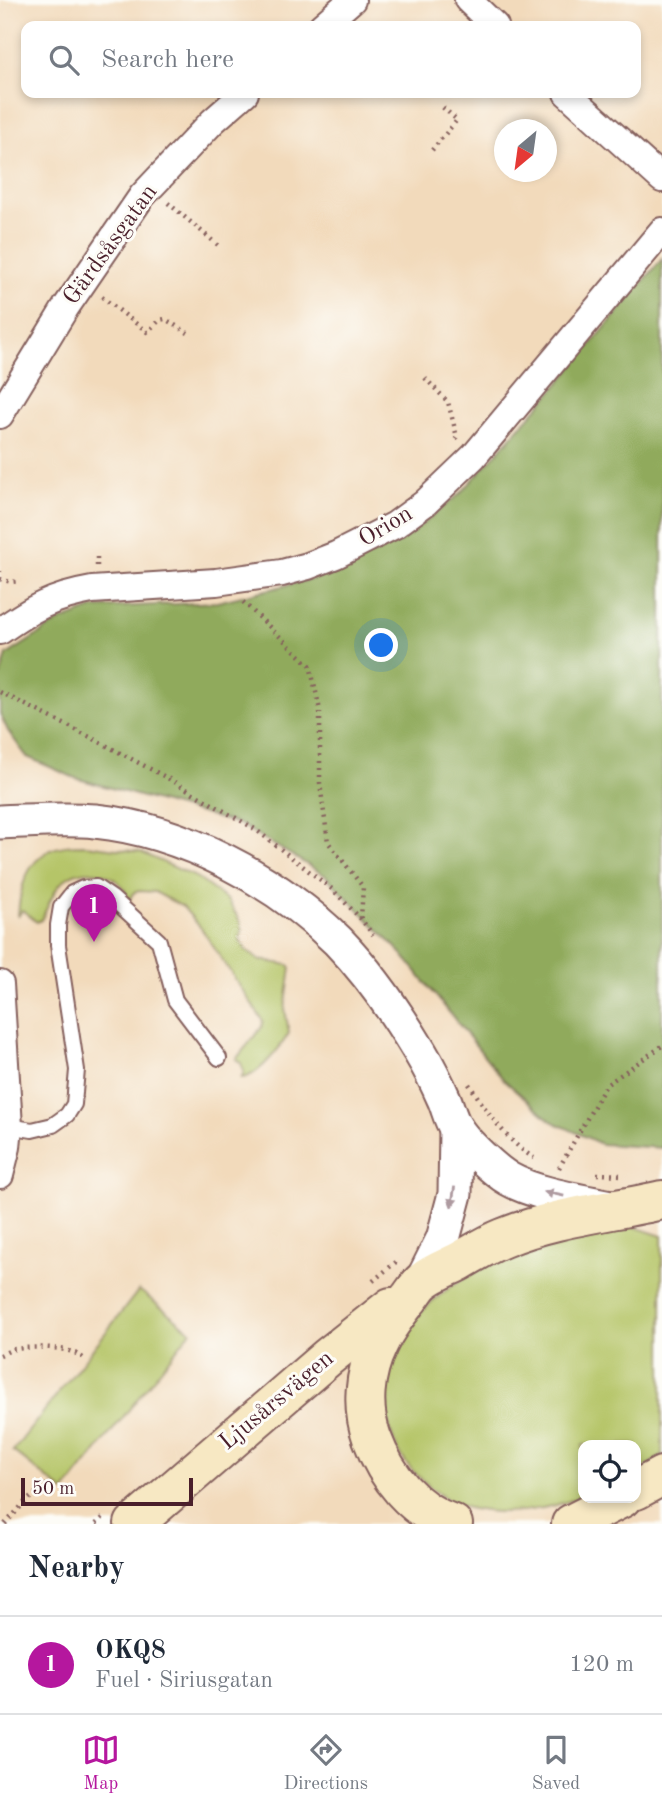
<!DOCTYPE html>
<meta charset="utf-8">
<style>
:root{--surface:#fff;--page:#f2f2f3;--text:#1f2937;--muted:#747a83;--line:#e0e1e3;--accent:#b5179e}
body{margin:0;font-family:"Old Standard TT",serif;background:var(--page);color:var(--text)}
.controls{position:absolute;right:21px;bottom:21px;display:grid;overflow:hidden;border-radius:14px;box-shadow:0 4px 10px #0003}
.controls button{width:63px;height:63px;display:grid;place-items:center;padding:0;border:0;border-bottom:2px solid var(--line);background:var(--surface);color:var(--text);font:35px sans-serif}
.compass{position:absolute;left:494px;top:119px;width:63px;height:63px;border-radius:50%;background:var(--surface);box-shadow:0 4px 10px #0003;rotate:209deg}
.scale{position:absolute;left:21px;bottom:18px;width:172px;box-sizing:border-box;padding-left:7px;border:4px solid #4a1f2b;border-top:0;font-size:19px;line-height:24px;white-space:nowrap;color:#4a1f2b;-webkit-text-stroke:5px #fdfcf7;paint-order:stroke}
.you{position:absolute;left:382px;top:646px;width:24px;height:24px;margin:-18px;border:5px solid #fff;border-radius:50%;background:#1a73e8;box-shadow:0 0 0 10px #1a73e833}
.badge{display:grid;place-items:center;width:46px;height:46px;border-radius:50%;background:var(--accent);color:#fff;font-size:23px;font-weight:700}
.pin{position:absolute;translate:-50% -58px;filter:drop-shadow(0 2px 4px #0008)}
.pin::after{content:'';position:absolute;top:37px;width:24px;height:21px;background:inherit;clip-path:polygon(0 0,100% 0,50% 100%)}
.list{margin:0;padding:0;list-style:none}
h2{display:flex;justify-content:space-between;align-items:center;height:91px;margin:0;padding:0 28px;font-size:30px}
h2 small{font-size:23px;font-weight:400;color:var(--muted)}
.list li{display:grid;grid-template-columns:46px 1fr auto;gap:21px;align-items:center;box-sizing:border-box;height:98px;padding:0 28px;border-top:2px solid var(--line)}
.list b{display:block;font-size:26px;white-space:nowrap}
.list p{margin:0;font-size:23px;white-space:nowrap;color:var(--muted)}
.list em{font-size:23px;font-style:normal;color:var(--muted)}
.icon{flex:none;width:38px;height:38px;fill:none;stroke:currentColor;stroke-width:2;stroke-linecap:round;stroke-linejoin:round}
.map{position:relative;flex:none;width:662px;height:1524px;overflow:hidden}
.search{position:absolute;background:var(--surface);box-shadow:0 4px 10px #0003;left:21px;right:21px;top:21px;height:77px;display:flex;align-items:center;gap:18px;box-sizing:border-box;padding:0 24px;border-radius:14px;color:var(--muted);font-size:26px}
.sheet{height:189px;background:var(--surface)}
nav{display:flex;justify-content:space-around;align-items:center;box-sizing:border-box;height:98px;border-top:2px solid var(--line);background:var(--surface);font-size:19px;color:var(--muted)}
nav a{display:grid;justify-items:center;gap:4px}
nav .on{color:var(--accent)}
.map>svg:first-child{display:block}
.green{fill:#b5c567;stroke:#807249;stroke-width:2}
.forest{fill:#90aa5c;stroke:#6d6444;stroke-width:2}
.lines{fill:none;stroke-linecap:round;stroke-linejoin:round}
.service-casing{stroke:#85605d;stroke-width:18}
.minor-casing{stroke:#85605d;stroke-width:30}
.tertiary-casing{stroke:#85605d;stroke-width:37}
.secondary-casing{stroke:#85605d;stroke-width:42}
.path{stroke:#85605d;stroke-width:4.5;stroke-dasharray:2 5;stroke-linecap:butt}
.service{stroke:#fff;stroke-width:14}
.minor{stroke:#fff;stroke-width:26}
.tertiary{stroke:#fff;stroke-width:33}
.secondary{stroke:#f7e8c3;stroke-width:38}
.oneway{fill:#ae9aa0}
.labels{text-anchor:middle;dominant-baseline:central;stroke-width:6;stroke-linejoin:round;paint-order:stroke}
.street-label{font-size:24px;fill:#4a1f2b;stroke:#fdfcf7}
</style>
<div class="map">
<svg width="662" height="1524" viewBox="0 0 662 1524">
<rect width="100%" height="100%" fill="#fdfcf7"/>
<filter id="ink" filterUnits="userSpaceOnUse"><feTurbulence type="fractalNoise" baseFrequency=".0143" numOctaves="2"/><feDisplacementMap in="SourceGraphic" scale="14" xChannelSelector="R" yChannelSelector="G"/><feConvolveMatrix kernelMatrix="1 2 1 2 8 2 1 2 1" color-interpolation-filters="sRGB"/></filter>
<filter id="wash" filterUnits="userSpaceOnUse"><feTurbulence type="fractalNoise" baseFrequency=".00686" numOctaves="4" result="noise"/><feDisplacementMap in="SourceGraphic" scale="28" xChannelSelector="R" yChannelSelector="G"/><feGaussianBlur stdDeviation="1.57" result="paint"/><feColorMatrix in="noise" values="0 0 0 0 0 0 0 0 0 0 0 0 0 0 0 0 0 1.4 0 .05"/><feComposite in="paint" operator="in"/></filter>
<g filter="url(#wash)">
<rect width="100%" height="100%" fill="#f2dabb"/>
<g class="green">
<path d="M86,845L140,852L196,877L228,901L240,921L242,929L240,940L246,950L259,960L289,965L291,968L285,1009L289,1033C281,1047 257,1078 241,1078L244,1072L241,1063L236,1059L262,1027L263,1021L201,928L183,907L155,892L139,891L133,893L129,901C124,875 89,863 67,878C53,888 49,906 41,920L37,922L22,910L18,917C19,894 25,865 47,852C58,845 73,845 86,845Z"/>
<path d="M622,1227H635L662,1236V1456L636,1473V1445H583V1496C548,1510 506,1517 468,1508C455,1505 441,1496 431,1488C419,1477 407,1467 399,1452C383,1423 380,1379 394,1349C401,1332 420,1312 434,1300C486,1255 556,1240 622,1227Z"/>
<path d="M139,1290L191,1331L64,1492L13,1451Z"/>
</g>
<path class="forest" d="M662,259V1148L601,1144L551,1121L503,1079L403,955L326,876L239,824L75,778L27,757L8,731L0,714V677L7,655L58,622L94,608L217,602L312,579L399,543L461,493L554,389Z"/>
</g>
<g filter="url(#ink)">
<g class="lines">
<g class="service-casing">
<path id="service" d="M9,1126L32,1130L53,1125L67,1115L74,1104L77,1070L58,945V925L61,907L72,893L83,888L96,887L112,898L159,941L175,1000L219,1058"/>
</g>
<g class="minor-casing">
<g id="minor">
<path d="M468,0L495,26"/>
<path d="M322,26L352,0"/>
<path d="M567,93L662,179"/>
<path d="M0,415L66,307L142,196L213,121L245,93"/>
<path d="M0,631C33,608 52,597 92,590L216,582L282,573L308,566L336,555L395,525L425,503L474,456L662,231"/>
<path d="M0,984L9,1126L7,1147L0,1175"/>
</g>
</g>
<g class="tertiary-casing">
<g id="tertiary">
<path d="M0,822C31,821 64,818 95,821C183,830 276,880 338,941C370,974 396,1012 420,1052C429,1067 437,1083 444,1099C448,1108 450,1119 456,1128C464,1142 495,1171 509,1179C537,1195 584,1201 616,1208"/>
<path d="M422,1281L443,1239L455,1194L456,1129"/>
</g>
</g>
<g class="secondary-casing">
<g id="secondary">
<path d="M636,1490L662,1476"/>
<path d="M134,1524L328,1357L391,1307"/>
<path d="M453,1524C413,1511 386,1476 372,1438C361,1408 364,1374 378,1345C386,1327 398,1313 410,1297C414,1292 418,1285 423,1281C434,1272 449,1267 460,1261C474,1253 488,1244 503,1238C553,1217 609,1212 662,1200"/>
<path d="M571,1524L622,1498"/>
</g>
</g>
<g class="path">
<path d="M432,150L457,120L440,105"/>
<path d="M168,203L219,246"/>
<path d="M102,297L147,332L160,320L165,319L188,333"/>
<path d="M425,378L448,402L457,437L455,440"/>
<path d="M97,566V552"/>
<path d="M0,571V572"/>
<path d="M0,579L11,582L20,581"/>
<path d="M243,602L310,665L320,710V783L328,842L363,887L361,918"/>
<path d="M0,692L94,739L171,780L255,829L332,889L361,919L373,935"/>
<path d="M469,1084C487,1111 506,1141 534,1158"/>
<path d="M559,1168L606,1085L662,1046"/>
<path d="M597,1174L623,1175"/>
<path d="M373,1281L396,1262"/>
<path d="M0,1355C5,1353 11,1349 16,1349C35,1346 71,1346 84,1359"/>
<path d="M5,1524L25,1502L51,1481"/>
<path d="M96,1524L106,1515"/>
</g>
<use href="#service" class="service"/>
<use href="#minor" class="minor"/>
<use href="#tertiary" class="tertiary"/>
<use href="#secondary" class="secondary"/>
</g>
<defs><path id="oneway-solid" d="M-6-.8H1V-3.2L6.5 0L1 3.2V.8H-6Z" transform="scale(1.75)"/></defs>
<g class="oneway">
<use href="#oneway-solid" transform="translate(554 1194) rotate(-168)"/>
<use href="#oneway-solid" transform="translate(453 1197) rotate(99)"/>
</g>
</g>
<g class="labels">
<g class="street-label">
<text transform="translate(111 245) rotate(-54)">Gärdsåsgatan</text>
<text transform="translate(386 527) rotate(-31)">Orion</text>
<text transform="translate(277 1401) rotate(-40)">Ljusårsvägen</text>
</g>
</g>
</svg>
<div class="controls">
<button><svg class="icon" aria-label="locate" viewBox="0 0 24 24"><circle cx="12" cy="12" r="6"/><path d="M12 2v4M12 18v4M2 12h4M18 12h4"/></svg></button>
</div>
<svg class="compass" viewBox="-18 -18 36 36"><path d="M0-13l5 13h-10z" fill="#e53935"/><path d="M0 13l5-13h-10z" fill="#747a83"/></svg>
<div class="scale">50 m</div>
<div class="you"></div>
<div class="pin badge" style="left:94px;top:942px">1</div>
<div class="search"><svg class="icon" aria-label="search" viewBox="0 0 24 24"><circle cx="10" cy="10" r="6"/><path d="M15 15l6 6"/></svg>Search here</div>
</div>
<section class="sheet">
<h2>Nearby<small></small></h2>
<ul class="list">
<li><span class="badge">1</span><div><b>OKQ8</b><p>Fuel · Siriusgatan</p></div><em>120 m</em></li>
</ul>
</section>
<nav>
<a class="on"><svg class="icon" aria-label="map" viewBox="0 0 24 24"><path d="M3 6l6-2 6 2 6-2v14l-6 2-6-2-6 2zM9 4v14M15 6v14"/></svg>Map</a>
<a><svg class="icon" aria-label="directions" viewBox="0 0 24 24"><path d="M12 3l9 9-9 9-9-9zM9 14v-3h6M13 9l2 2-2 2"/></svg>Directions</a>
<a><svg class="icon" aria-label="saved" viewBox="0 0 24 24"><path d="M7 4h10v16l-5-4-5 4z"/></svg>Saved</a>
</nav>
